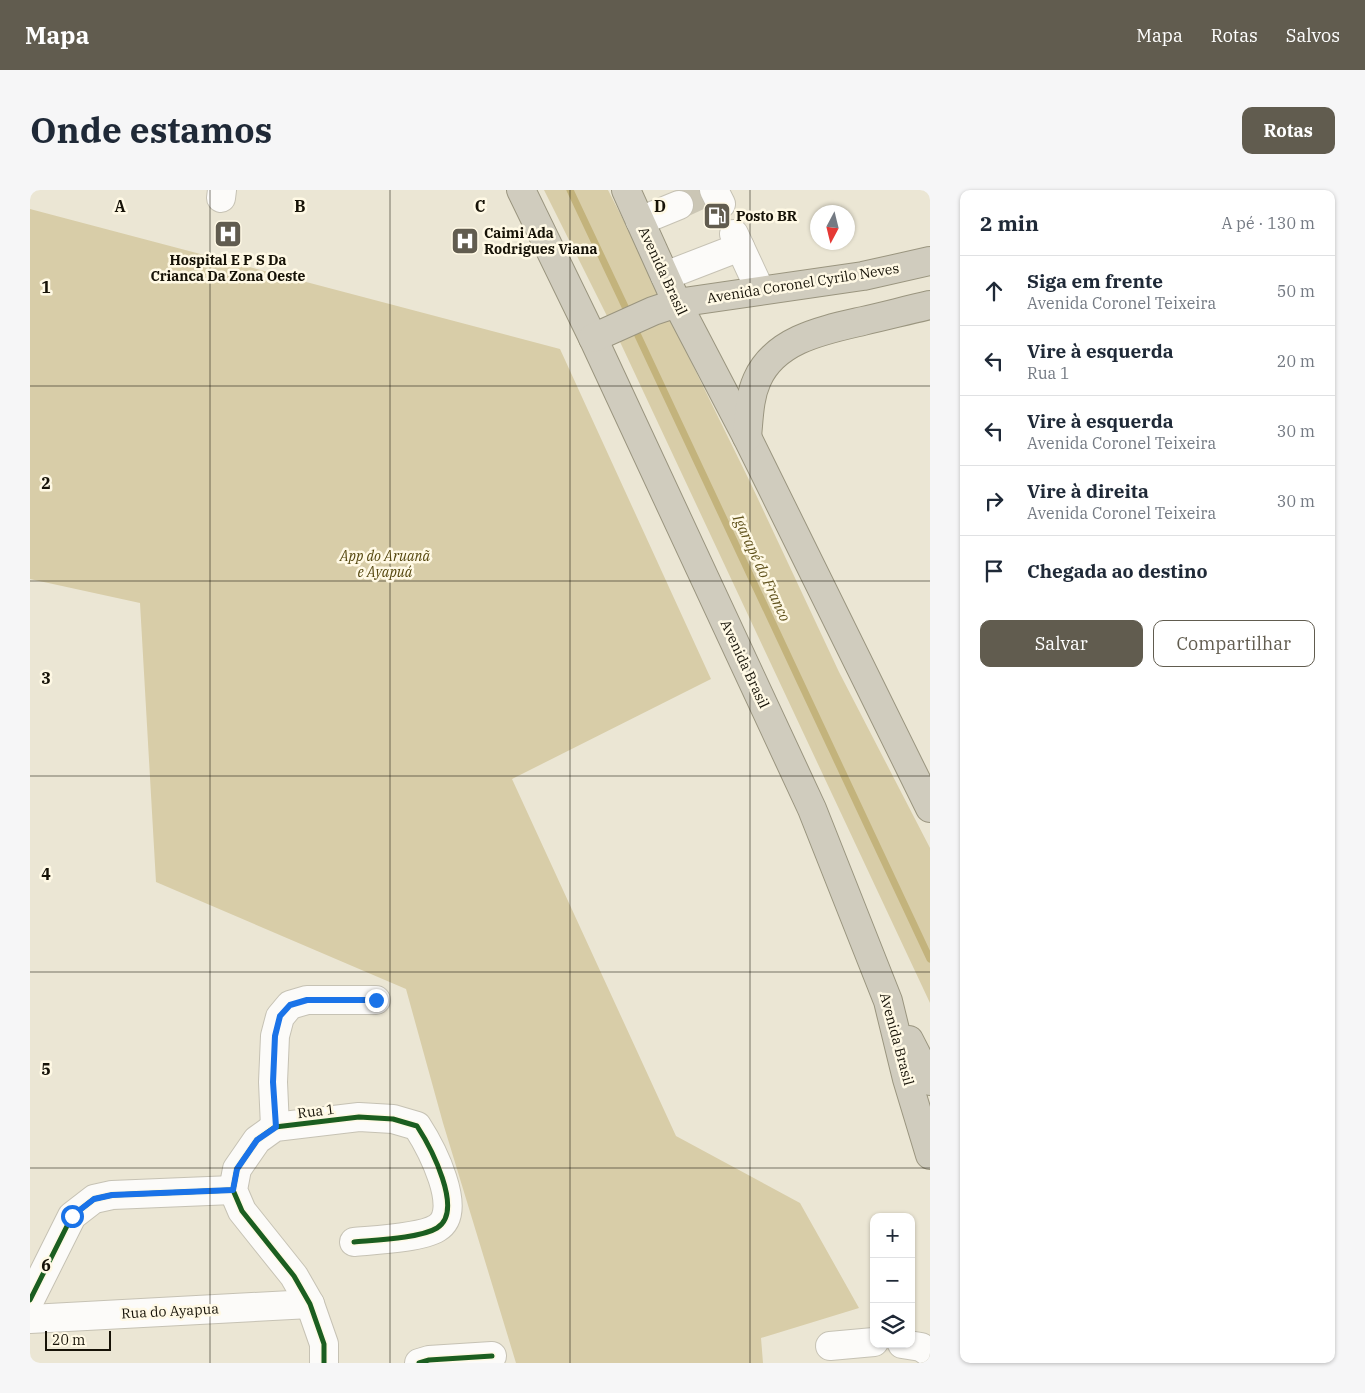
<!DOCTYPE html>
<html lang="pt">
<meta charset="utf-8">
<style>
:root{--surface:#fff;--page:#f6f6f7;--text:#1f2937;--muted:#747a83;--line:#e0e1e3;--accent:#615c4f}
body{margin:0;font-family:"IBM Plex Serif",serif;background:var(--page);color:var(--text)}
.controls{position:absolute;right:15px;bottom:15px;display:grid;overflow:hidden;border-radius:10px;box-shadow:0 1px 4px #0004}
.controls button{width:45px;height:45px;display:grid;place-items:center;padding:0;border:0;border-bottom:1px solid var(--line);background:var(--surface);color:var(--text);font:25px sans-serif}
.compass{position:absolute;left:780px;top:15px;width:45px;height:45px;border-radius:50%;background:var(--surface);box-shadow:0 1px 4px #0004;rotate:187deg}
.scale{position:absolute;left:15px;bottom:12px;width:66px;box-sizing:border-box;padding-left:5px;border:2px solid #161207;border-top:0;font-size:14px;line-height:18px;white-space:nowrap;color:#161207;-webkit-text-stroke:4px #fff9e5;paint-order:stroke}
.stop{position:absolute;width:15px;height:15px;margin:-11px;border:4px solid #1a73e8;border-radius:50%;background:#fff}
.stop.end{background:#1a73e8;border-color:#fff;box-shadow:0 1px 5px #0008}
.list{margin:0;padding:0;list-style:none}
h2{display:flex;justify-content:space-between;align-items:center;height:65px;margin:0;padding:0 20px;font-size:21px}
h2 small{font-size:16px;font-weight:400;color:var(--muted)}
.list li{display:grid;grid-template-columns:32px 1fr auto;gap:15px;align-items:center;box-sizing:border-box;height:70px;padding:0 20px;border-top:1px solid var(--line)}
.list b{display:block;font-size:19px;white-space:nowrap}
.list p{margin:0;font-size:16px;white-space:nowrap;color:var(--muted)}
.list em{font-size:16px;font-style:normal;color:var(--muted)}
.actions{display:flex;gap:10px;padding:15px 20px}
.actions a{flex:1;padding:11px 0;border:1px solid var(--accent);border-radius:10px;text-align:center;font-size:18px;color:var(--accent)}
.actions .main{background:var(--accent);color:#fff}
.icon{flex:none;width:28px;height:28px;fill:none;stroke:currentColor;stroke-width:2;stroke-linecap:round;stroke-linejoin:round}
.map{position:relative;flex:none;width:900px;height:1173px;overflow:hidden;border-radius:10px}
header{display:flex;align-items:center;gap:30px;box-sizing:border-box;height:70px;padding:0 25px;background:var(--accent);color:#fff}
header strong{font-size:24px}
nav{display:flex;gap:28px;margin-inline-start:auto;font-size:18px}
.intro{display:flex;align-items:center;justify-content:space-between;box-sizing:border-box;height:120px;padding:0 30px}
h1{margin:0;font-size:35px}
.button{padding:12px 22px;border-radius:10px;background:var(--accent);color:#fff;font-size:18px;font-weight:700}
main{display:flex;gap:30px;padding:0 30px}
aside{flex:1;background:var(--surface);border-radius:10px;box-shadow:0 1px 4px #0004}
.map>svg:first-child{display:block}
.green{fill:#d8cda8}
.lines{fill:none;stroke-linecap:round;stroke-linejoin:round}
.stream{stroke:#c3b37c;stroke-width:7}
.minor-tunnel{stroke:#cbc6b5;stroke-width:28;stroke-dasharray:28 14;stroke-linecap:butt}
.minor-casing{stroke:#c6c2b4;stroke-width:30}
.highway-casing{stroke:#9a957f;stroke-width:30}
.minor{stroke:#fcfbf9;stroke-width:28}
.highway{stroke:#d0ccbe;stroke-width:28}
.cycleway-casing{stroke:#fff9e5;stroke-width:8}
.cycleway{stroke:#1b5e20;stroke-width:5}
.route{stroke:#1a73e8;stroke-width:6}
.grid{fill:none;stroke:#161207;stroke-width:1;stroke-opacity:0.55}
.labels{text-anchor:middle;dominant-baseline:central;stroke-width:5;stroke-linejoin:round;paint-order:stroke}
.poi-label{font-size:14px;font-weight:bold;fill:#161207;stroke:#fff9e5;text-anchor:start}
.street-label{font-size:14px;fill:#161207;stroke:#fff9e5}
.park-label{font-size:14px;font-style:italic;fill:#53450c;stroke:#fff9e5}
.water-label{font-size:15px;font-style:italic;fill:#60521c;stroke:#fff9e5}
.grid-label{font-size:16px;text-anchor:middle;font-weight:bold;fill:#161207;stroke:#fff9e5;stroke-width:5;stroke-linejoin:round;paint-order:stroke}
</style>
<header>
<strong>Mapa</strong>
<nav><a>Mapa</a><a>Rotas</a><a>Salvos</a></nav>
</header>
<div class="intro"><h1>Onde estamos</h1><a class="button">Rotas</a></div>
<main>
<div class="map">
<svg width="900" height="1173" viewBox="0 0 900 1173">
<rect width="100%" height="100%" fill="#ebe6d4"/>
<g class="green">
<path d="M514,0H578L627,96L642,133L721,294L809,482L900,658V813L591,154Z"/>
<path d="M0,19L530,159L681,489L482,589L646,946L770,1013L829,1118L731,1148L733,1173H486L413,933L376,799L126,692L110,413L0,389Z"/>
</g>
<g class="lines">
<g class="stream">
<path d="M540,0L599,125"/>
<path d="M603,135L900,769"/>
</g>
<path class="minor-tunnel" d="M649,15L677,2"/>
<g class="minor-casing">
<g id="minor">
<path d="M684,0L691,14"/>
<path d="M191,8L192,0"/>
<path d="M610,31L649,15"/>
<path d="M704,44L730,100"/>
<path d="M635,86L710,57"/>
<path d="M245,937L243,892L245,846L250,827L260,815L277,810H346"/>
<path d="M0,1110L42,1026L64,1009L82,1005L203,1000"/>
<path d="M0,1129L280,1114"/>
<path d="M872,1154L891,1157L900,1163"/>
<path d="M800,1156L844,1152"/>
<path d="M294,1173V1154L280,1114L264,1086L212,1021L203,1000L207,979L227,950L245,937L329,927L363,929L387,936C400,956 435,1021 407,1038C391,1048 345,1050 324,1052"/>
<path d="M389,1173L399,1170L462,1166"/>
</g>
</g>
<g class="highway-casing">
<g id="highway">
<path d="M491,0L563,148L782,619L858,811L877,889L900,965"/>
<path d="M596,0L647,113L717,247L900,618"/>
<path d="M563,148L623,121L647,113L833,86L900,71"/>
<path d="M717,247C719,227 719,208 727,190C745,149 794,140 833,131C855,126 878,120 900,115"/>
<path d="M879,850L900,891"/>
</g>
</g>
<use href="#minor" class="minor"/>
<use href="#highway" class="highway"/>
<g class="cycleway-casing">
<g id="cycleway">
<path d="M0,1110L42,1026L64,1009L82,1005L203,1000"/>
<path d="M294,1173V1154L280,1114L264,1086L212,1021L203,1000L207,979L227,950L245,937L329,927L363,929L387,936C400,956 435,1021 407,1038C391,1048 345,1050 324,1052"/>
<path d="M389,1173L399,1170L462,1166"/>
</g>
</g>
<use href="#cycleway" class="cycleway"/>
</g>
<g class="lines">
<path class="route" d="M42,1026L64,1009L82,1005L203,1000L207,979L227,950L246,937L243,892L245,846L250,826L260,815L277,810H346"/>
</g>
<path class="grid" d="M180,0V1173M360,0V1173M540,0V1173M720,0V1173M0,196H900M0,391H900M0,586H900M0,782H900M0,978H900"/>
<defs>
<g id="fuel-square" transform="scale(1.4375)"><rect x="-9" y="-9" width="18" height="18" rx="4" fill="#615c4f" stroke="#fff9e5"/><path d="M-5.5-6h7V0h2V4h1.3V-2.5L3-4.5l.8-.8L6-3V5H2.5V1h-1V6h-7ZM-4.2-4.7v3.2H.2V-4.7Z" fill="#fff"/></g>
<g id="hospital-square" transform="scale(1.4375)"><rect x="-9" y="-9" width="18" height="18" rx="4" fill="#615c4f" stroke="#fff9e5"/><path d="M-5-5h3v3.5h4V-5h3V5h-3V1.5h-4V5h-3Z" fill="#fff"/></g>
</defs>
<g fill-rule="evenodd">
<use href="#fuel-square" x="687" y="26"/>
<use href="#hospital-square" x="198" y="44"/>
<use href="#hospital-square" x="435" y="51"/>
</g>
<g class="labels">
<g class="poi-label">
<text x="706" y="26">Posto BR</text>
<text x="454" y="43">Caimi Ada<tspan x="454" dy="16">Rodrigues Viana</tspan></text>
<text x="198" y="70" text-anchor="middle">Hospital E P S Da<tspan x="198" dy="16">Crianca Da Zona Oeste</tspan></text>
</g>
<g class="street-label">
<text transform="translate(633 81) rotate(65)">Avenida Brasil</text>
<text transform="translate(773 93) rotate(-9)">Avenida Coronel Cyrilo Neves</text>
<text transform="translate(715 474) rotate(65)">Avenida Brasil</text>
<text transform="translate(867 849) rotate(75)">Avenida Brasil</text>
<text transform="translate(286 921) rotate(-7)">Rua 1</text>
<text transform="translate(140 1121) rotate(-3)">Rua do Ayapua</text>
</g>
<g class="park-label">
<text x="355" y="366">App do Aruanã<tspan x="355" dy="16">e Ayapuá</tspan></text>
</g>
<g class="water-label">
<text transform="translate(732 378) rotate(65)">Igarapé do Franco</text>
</g>
</g>
<g class="grid-label">
<text x="90" y="22">A</text>
<text x="270" y="22">B</text>
<text x="450" y="22">C</text>
<text x="630" y="22">D</text>
<text x="16" y="103">1</text>
<text x="16" y="299">2</text>
<text x="16" y="494">3</text>
<text x="16" y="690">4</text>
<text x="16" y="885">5</text>
<text x="16" y="1081">6</text>
</g>
</svg>
<div class="controls">
<button>+</button>
<button>−</button>
<button><svg class="icon" aria-label="layers" viewBox="0 0 24 24"><path d="M12 4l9 5-9 5-9-5zM3 14l9 5 9-5"/></svg></button>
</div>
<svg class="compass" viewBox="-18 -18 36 36"><path d="M0-13l5 13h-10z" fill="#e53935"/><path d="M0 13l5-13h-10z" fill="#747a83"/></svg>
<div class="scale">20 m</div>
<div class="stop" style="left:42px;top:1026px"></div>
<div class="stop end" style="left:346px;top:810px"></div>
</div>
<aside>
<h2>2 min<small>A pé · 130 m</small></h2>
<ul class="list">
<li><svg class="icon" aria-label="ahead" viewBox="0 0 24 24"><path d="M12 20V5M6 11l6-6 6 6"/></svg><div><b>Siga em frente</b><p>Avenida Coronel Teixeira</p></div><em>50 m</em></li>
<li><svg class="icon" aria-label="left" viewBox="0 0 24 24"><path d="M17 20v-9H6M10 6l-5 5 5 5"/></svg><div><b>Vire à esquerda</b><p>Rua 1</p></div><em>20 m</em></li>
<li><svg class="icon" aria-label="left" viewBox="0 0 24 24"><path d="M17 20v-9H6M10 6l-5 5 5 5"/></svg><div><b>Vire à esquerda</b><p>Avenida Coronel Teixeira</p></div><em>30 m</em></li>
<li><svg class="icon" aria-label="right" viewBox="0 0 24 24"><path d="M7 20v-9h11M14 6l5 5-5 5"/></svg><div><b>Vire à direita</b><p>Avenida Coronel Teixeira</p></div><em>30 m</em></li>
<li><svg class="icon" aria-label="arrive" viewBox="0 0 24 24"><path d="M6 21V4h12l-3 4 3 4H6"/></svg><div><b>Chegada ao destino</b></div></li>
</ul>
<div class="actions"><a class="main">Salvar</a><a>Compartilhar</a></div>
</aside>
</main>
